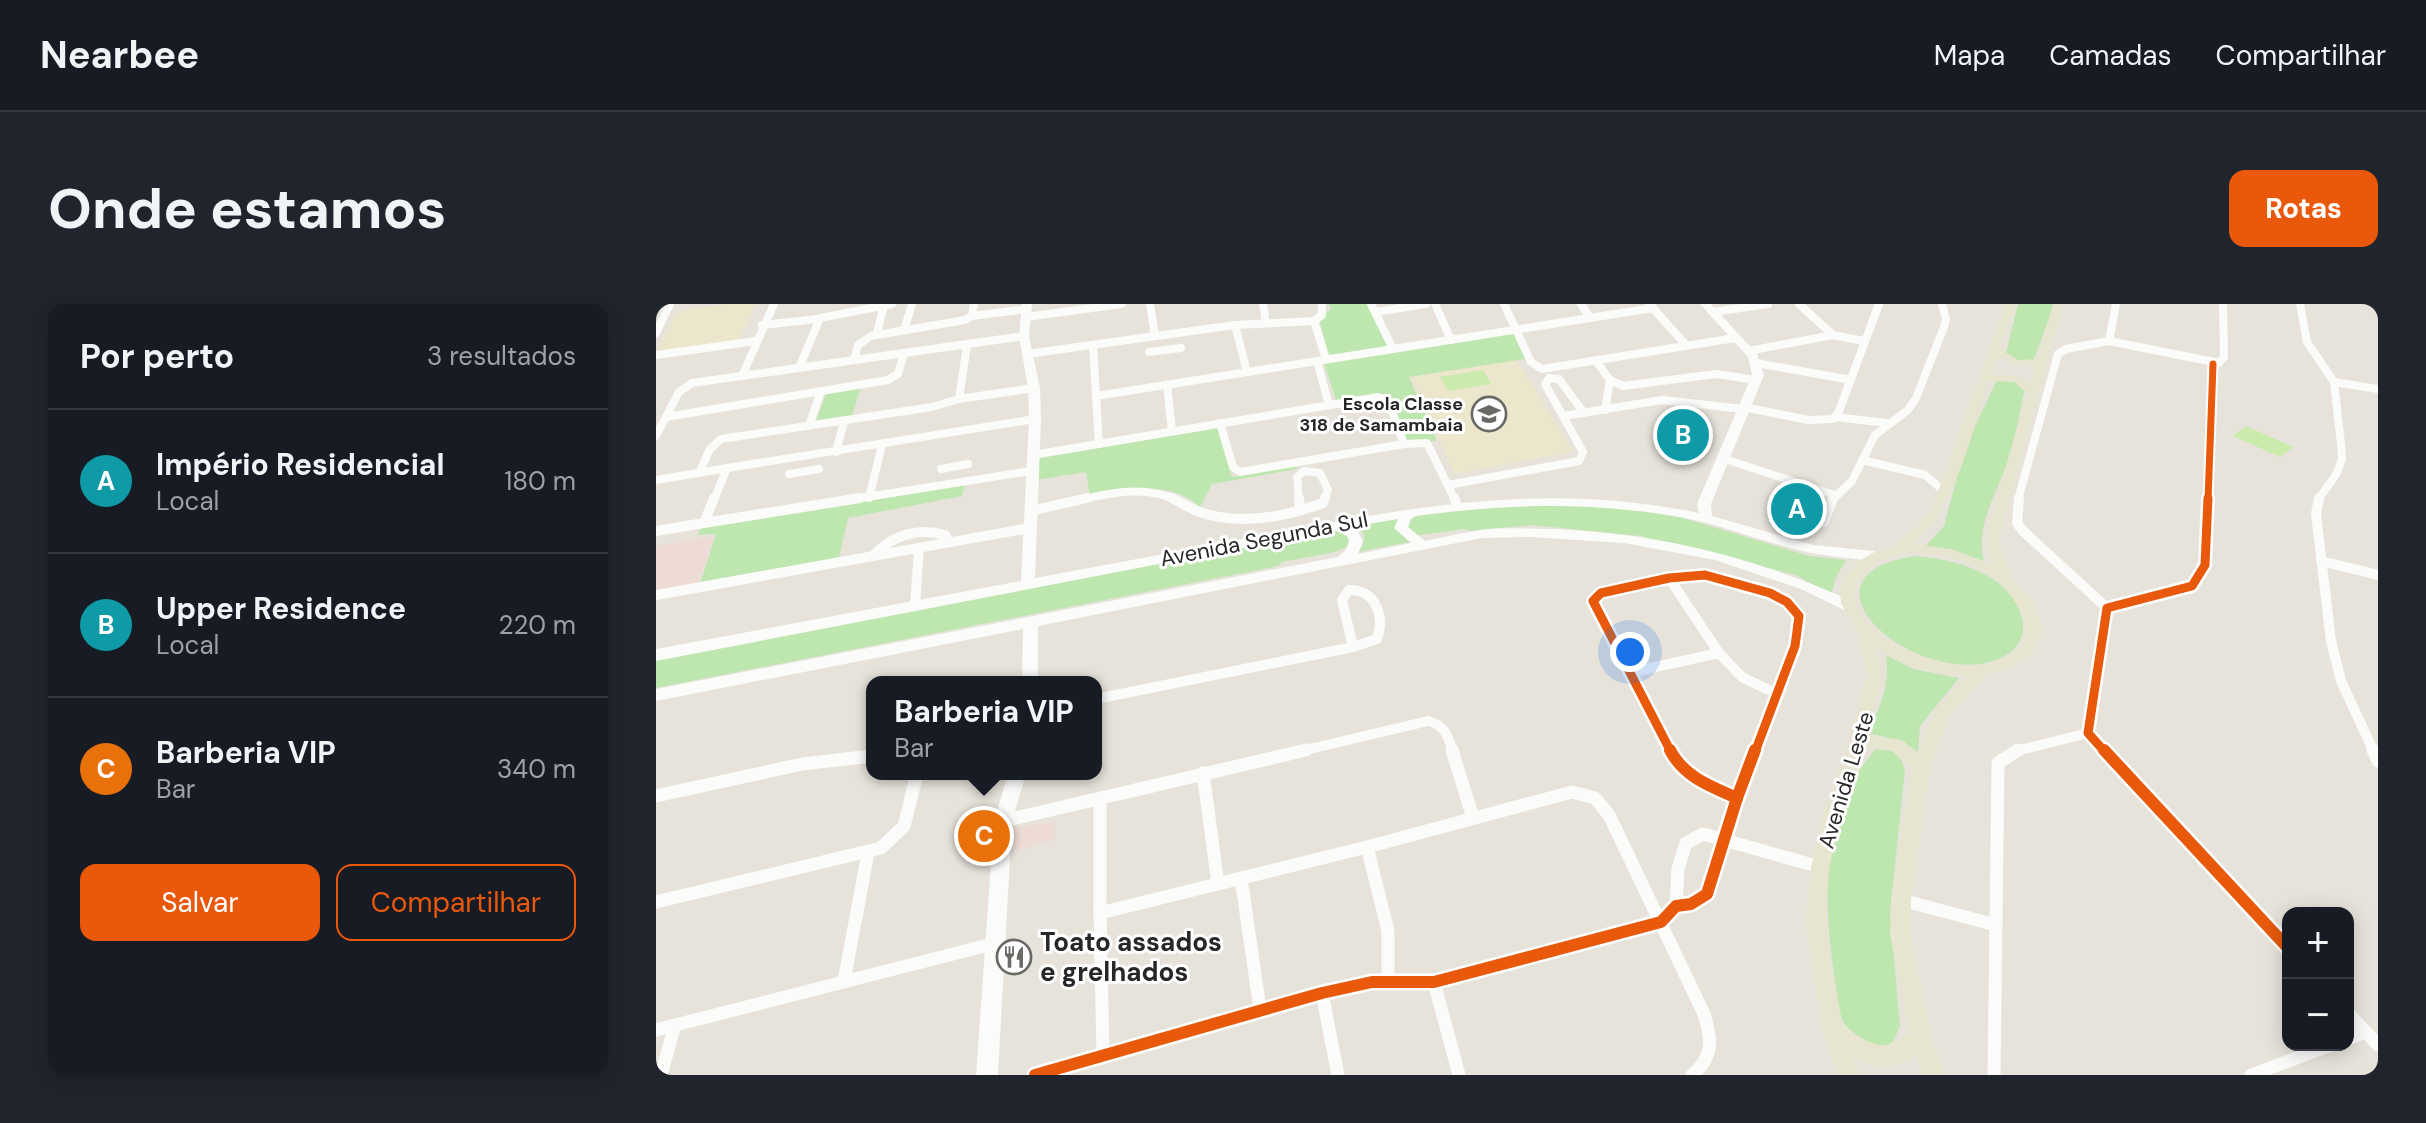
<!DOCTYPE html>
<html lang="pt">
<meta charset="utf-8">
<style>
:root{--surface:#171b24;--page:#20242c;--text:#f1f3f6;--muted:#9ea1a6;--line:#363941;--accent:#ea580c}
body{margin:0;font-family:"DM Sans",sans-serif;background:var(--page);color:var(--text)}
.controls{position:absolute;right:24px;bottom:24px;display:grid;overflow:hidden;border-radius:16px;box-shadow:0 4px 20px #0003}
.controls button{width:72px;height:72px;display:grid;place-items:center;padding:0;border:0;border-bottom:2px solid var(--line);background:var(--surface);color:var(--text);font:40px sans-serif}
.you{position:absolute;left:974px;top:348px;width:28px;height:28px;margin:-20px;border:6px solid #fff;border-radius:50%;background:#1a73e8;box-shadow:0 0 0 12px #1a73e833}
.badge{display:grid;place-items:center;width:52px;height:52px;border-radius:50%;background:var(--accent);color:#fff;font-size:26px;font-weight:700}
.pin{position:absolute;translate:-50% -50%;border:4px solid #fff;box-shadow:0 2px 8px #0006}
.popup{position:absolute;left:210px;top:372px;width:236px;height:104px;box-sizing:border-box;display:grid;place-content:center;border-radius:16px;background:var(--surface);filter:drop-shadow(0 2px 6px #0005);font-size:26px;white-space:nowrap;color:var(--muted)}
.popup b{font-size:30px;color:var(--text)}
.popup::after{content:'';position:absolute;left:50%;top:100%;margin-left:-16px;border:16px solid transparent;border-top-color:var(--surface)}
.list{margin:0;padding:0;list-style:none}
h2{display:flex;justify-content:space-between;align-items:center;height:104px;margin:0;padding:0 32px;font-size:34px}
h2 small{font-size:26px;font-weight:400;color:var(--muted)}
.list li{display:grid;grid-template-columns:52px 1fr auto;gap:24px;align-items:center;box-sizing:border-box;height:144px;padding:0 32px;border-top:2px solid var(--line)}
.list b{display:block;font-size:30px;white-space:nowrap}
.list p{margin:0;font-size:26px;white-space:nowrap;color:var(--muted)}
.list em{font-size:26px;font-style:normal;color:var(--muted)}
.actions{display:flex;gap:16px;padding:24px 32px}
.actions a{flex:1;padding:18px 0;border:2px solid var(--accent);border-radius:16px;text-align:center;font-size:28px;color:var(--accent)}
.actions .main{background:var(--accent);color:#fff}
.map{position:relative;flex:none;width:1722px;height:771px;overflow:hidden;border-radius:16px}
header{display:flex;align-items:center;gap:48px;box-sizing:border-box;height:112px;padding:0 40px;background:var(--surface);border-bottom:2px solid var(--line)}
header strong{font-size:38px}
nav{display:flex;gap:44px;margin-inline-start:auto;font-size:28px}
.intro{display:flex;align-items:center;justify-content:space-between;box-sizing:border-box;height:192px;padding:0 48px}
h1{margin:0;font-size:56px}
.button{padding:20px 36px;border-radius:16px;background:var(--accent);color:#fff;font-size:28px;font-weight:700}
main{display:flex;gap:48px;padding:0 48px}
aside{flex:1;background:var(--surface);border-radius:16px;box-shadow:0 4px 20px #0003}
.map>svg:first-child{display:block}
.education{fill:#ece6cd}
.medical{fill:#eedbd6}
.green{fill:#bee6af}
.pitch{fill:#cbebac}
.building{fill:#cfccc6}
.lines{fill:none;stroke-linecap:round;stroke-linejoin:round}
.street-far2{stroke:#fbfbfa;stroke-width:8}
.street-far1{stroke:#fbfbfa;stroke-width:10}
.street{stroke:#fbfbfa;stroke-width:13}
.secondary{fill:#fbfbfa;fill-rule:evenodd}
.primary{fill:#e7e5cf;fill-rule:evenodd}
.cycleway-far2-casing{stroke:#fff;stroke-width:11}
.cycleway-far1-casing{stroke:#fff;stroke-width:14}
.cycleway-casing{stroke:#fff;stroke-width:17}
.cycleway-far2{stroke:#e8590c;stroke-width:7}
.cycleway-far1{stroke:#e8590c;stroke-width:9}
.cycleway{stroke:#e8590c;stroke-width:12}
.labels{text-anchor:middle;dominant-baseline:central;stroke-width:6;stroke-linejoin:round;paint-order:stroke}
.far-poi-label{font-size:18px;font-weight:bold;fill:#272727;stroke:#fff;text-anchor:end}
.street-label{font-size:22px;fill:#272727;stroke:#fff}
.near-poi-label{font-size:26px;font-weight:bold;fill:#272727;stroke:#fff;text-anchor:start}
</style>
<header>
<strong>Nearbee</strong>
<nav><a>Mapa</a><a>Camadas</a><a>Compartilhar</a></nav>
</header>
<div class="intro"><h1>Onde estamos</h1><a class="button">Rotas</a></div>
<main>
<aside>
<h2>Por perto<small>3 resultados</small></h2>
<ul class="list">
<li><span class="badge" style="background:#0f9aa8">A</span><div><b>Império Residencial</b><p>Local</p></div><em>180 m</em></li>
<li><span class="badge" style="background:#0f9aa8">B</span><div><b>Upper Residence</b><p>Local</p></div><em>220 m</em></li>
<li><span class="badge" style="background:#e8710a">C</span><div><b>Barberia VIP</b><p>Bar</p></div><em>340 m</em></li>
</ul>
<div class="actions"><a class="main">Salvar</a><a>Compartilhar</a></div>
</aside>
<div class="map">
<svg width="1722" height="771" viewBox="0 0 1722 771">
<rect width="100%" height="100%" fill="#e7e3db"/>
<g class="education">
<path d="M72,0H100L84,35L0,48L21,7Z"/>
<path d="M861,56L917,148L798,170L755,73Z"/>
</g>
<g class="medical">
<path d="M59,232L42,280L0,287V242Z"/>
<path d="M399,518V535L359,547L358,524Z"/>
</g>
<g class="green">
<path d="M673,0H713L735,45L861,24L875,54L753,73L781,137L751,139L735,94L727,90L680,96L667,56L673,53L663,14L675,5Z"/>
<path d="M1362,0H1399L1377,57L1363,58L1350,49Z"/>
<path d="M1341,76L1362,78L1369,83C1364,107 1360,133 1352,157C1340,191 1319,221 1328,258L1270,242L1288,222L1309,143Z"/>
<path d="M206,79L196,112L160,117L172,84Z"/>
<path d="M561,123L576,173L640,162L641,165L556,180L544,203C512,175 472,186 434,193L430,168L380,176L382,152Z"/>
<path d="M309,180L306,192L192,214L183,254L44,280L60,230L42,231L45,222Z"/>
<path d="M872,198L969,203L1024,213L1153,252L1190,256L1180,273L1175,291L1140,271L984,232L876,221L817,227L807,225L757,232L748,217L761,210Z"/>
<path d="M744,212L741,226L754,238L701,248L707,242L708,231L703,224L693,221Z"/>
<path d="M673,227L686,228L694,235L692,242L679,248L626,258L622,262L0,384V354Z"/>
<path d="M1261,252C1287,255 1309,259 1332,272C1372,295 1386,347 1329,359C1245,375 1134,268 1261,252Z"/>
<path d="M1230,351L1257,365L1303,374L1264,422L1262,448L1246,437L1211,429C1225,402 1234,382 1230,351Z"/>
<path d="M1219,445C1238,445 1244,448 1249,467L1234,608L1244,723L1236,739L1219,745L1195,730L1185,714C1172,634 1159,559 1194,481C1200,469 1211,457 1219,445Z"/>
</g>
<g class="pitch">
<path d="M827,66L835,80L792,87L784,73Z"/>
<path d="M1590,122L1637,143L1624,153L1577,132Z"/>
</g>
<g class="building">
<path d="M1050,120L1058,130H1055L1056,132L1023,142L1020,140L1007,142L998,130Z"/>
<path d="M1119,195L1158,202L1165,204L1161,215L1153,214L1116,205Z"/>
</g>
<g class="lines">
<g class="street-far2">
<path d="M494,0L499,32"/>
<path d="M607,0L610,19"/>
<path d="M715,0L737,45L997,4"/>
<path d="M779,0L795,36"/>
<path d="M848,0L875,58L886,65L1079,34"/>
<path d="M925,0L934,14"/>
<path d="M993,0L1030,41"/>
<path d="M1143,0L1177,31"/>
<path d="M1644,0L1651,38L1678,78L1685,140L1686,155L1681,169L1662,196"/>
<path d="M719,8L770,0"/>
<path d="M1057,8L1112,0"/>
<path d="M316,12L371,5"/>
<path d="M370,13L466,0"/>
<path d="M658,17L666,11V0"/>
<path d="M106,21L162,15"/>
<path d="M579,21L591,68"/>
<path d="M248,26L256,0"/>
<path d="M0,29L14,0"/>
<path d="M221,29L228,1"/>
<path d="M1453,37L1563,59L1568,53L1567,0"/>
<path d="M437,41L440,92"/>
<path d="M1092,47L1177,31L1207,37"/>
<path d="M493,48L525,44"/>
<path d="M371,50L579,21L658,17L670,55"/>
<path d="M0,51L100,37"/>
<path d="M198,56L202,41L215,32L309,16L316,12L318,0"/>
<path d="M661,57L673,101"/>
<path d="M940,57L954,76L967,82L1060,70L1100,76"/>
<path d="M1100,59L1195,76"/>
<path d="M143,64L164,14L236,0"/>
<path d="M86,72L118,0"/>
<path d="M1678,78L1722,85"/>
<path d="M511,81L516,127"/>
<path d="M303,95L378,84"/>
<path d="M1088,103L1152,116L1177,115L1183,107L1223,0"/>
<path d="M949,106L954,76"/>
<path d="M907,112L889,80L893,74L903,75L928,109"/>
<path d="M10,113L232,76L242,70L248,49"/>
<path d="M1179,113L1231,119"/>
<path d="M564,119L577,163L584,168L748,140L771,139L799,196"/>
<path d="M153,122L165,87"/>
<path d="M0,132L23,88L36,79L368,32"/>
<path d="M443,140L440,92L737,45"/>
<path d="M180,148L188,118"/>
<path d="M377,151L722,93L732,97L748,140"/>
<path d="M1066,154L1178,191"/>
<path d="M1206,156L1269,171L1288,187"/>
<path d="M285,165L312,160"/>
<path d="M43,169L54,145L65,135L276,103L303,95L311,41"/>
<path d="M133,170L163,165"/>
<path d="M0,176L71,164"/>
<path d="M792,181L923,157L927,148L907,112L1006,96L1087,105"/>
<path d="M213,194L226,141"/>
<path d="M58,196L71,164L379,115"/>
<path d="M192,196L375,167"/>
<path d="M422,196C454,189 489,181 520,196"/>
<path d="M643,196L641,173L648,167L664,169L672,186L668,196"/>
<path d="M1176,196L1196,177L1219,131L1252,106L1260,94L1288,23L1290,15L1286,0"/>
<path d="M1362,196L1402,50L1410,45L1453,37L1460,0"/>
<path d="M1552,196L1557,60"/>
</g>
<g class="street-far1">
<path d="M58,194L48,219L204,194"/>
<path d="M516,194C527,200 538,207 550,210C587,221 632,212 667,199L669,194"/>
<path d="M643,194L644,206"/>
<path d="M798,194L801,201"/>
<path d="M1363,194L1361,219L1367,227L1451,304"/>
<path d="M1663,194L1660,210L1675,337L1685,377L1718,448"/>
<path d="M374,207L431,194"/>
<path d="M1168,218L1177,194"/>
<path d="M0,227L48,219"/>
<path d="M217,252C236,231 262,223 289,231L293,238"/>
<path d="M1665,257L1722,271"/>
<path d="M693,286C720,285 729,313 721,335L697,343L686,296Z"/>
<path d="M0,291L373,224"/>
<path d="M259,302L263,244"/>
<path d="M1063,349L1086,373L1121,390"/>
<path d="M972,369L1063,349L1013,274"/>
<path d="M440,395L697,343"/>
<path d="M641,448L772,417C789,421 792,432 797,448"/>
<path d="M1015,448L937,297L945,289L1013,274L1049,271L1114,289L1131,298L1143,312L1139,342L1099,448"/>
<path d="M1357,448L1432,429"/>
<path d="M1449,448L1432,429L1451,304L1536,282L1549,261L1552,194"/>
</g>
<g class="street">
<path d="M796,446L817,514"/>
<path d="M1014,446C1028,473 1054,482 1081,494"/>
<path d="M1448,446L1632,644"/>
<path d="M1717,446L1722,457"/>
<path d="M547,469L562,580"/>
<path d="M0,492L146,460L216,452"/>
<path d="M444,494V609"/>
<path d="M1081,494L1099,446"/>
<path d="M347,517L650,446"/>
<path d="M711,543L732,627V677"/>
<path d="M585,574L604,705"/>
<path d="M1245,596L1340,621"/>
<path d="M0,598L225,544L248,522L261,470"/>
<path d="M1020,602L1022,565L1030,539L1047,530L1164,563"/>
<path d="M188,677L212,549"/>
<path d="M778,678L803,771"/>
<path d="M666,689L682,771"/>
<path d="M1692,709L1722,741"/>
<path d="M0,726L340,639"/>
<path d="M1692,735L1710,728"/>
<path d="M447,751L444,609L711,543L916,488L939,494L953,511L1048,710C1056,735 1058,753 1036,771"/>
<path d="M5,771L19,721"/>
<path d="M379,771L666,689L716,678H778L1005,618L1020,602L1035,600L1051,590L1081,494"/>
<path d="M1338,771L1342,459L1362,446"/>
<path d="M1595,771L1675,741"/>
</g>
<g class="secondary">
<path d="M366,0H376L373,32L384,84L385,115L379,274C459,259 540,244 620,229C766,201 893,178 1043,209L1041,200L1096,71L1092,53L1044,0H1055L1101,50L1108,71L1055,200L1056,212L1157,241L1218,247L1225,252L1218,257C1191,254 1165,252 1139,245C1102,236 1066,221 1028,214C938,197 850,200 760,212L755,215L752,223L769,237C787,233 806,229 824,226C847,223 873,225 897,225C1003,229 1102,254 1198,298L1200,302L1193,307L1188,306L1145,285L1059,256L968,239L873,233L826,234L382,322V378H366L367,325L0,397V385L682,253L690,246L693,237L691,232L679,226L0,357V345L365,277L373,115L372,84L363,32ZM742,215L738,224L755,239L702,250L707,237L701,226L695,223Z"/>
<path d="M352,470H370L356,517L342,771H320L338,517Z"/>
</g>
<path class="primary" d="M1350,0H1360L1344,45L1362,56L1381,55L1397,0H1407L1344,232L1345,246L1356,274L1379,301L1384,315L1386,328L1379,345L1366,357L1352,365L1330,371L1292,414L1274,463L1255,596L1254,630L1275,732L1289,771H1267L1260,751C1238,765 1220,766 1197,753L1203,771H1181L1166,725L1150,621L1155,563L1170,500L1194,437L1211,370L1201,326L1185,300L1184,286L1189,273L1201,259L1216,249L1237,242L1262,222L1276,204ZM1342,52L1360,62H1379L1374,80L1361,72L1335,71ZM1333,77L1358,78L1371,89L1330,232L1331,246L1336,260L1295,245L1256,240C1300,206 1315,129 1333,77ZM1243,249C1270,249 1297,251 1321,263C1359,283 1401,342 1335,359C1266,376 1127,292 1243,249ZM1220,344C1247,363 1279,370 1311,372L1279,407L1262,450L1246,436L1212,431L1227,370ZM1208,444L1236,447L1256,465L1235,596L1234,630L1253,728C1227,753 1209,738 1186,719C1181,687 1171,652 1170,620C1168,559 1188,500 1208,444Z"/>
<g class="cycleway-far2-casing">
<path id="cycleway-far2" d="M1552,196L1557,60"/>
</g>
<g class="cycleway-far1-casing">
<g id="cycleway-far1">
<path d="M1015,448L937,297L945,289L1013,274L1049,271L1114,289L1131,298L1143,312L1139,342L1099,448"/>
<path d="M1449,448L1432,429L1451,304L1536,282L1549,261L1552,194"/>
</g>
</g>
<g class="cycleway-casing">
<g id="cycleway">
<path d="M1014,446C1028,473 1054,482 1081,494"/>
<path d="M1448,446L1632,644"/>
<path d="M1081,494L1099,446"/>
<path d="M379,771L666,689L716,678H778L1005,618L1020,602L1035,600L1051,590L1081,494"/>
</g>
</g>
<use href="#cycleway-far2" class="cycleway-far2"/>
<use href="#cycleway-far1" class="cycleway-far1"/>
<use href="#cycleway" class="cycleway"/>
</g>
<defs>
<g id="school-ring" transform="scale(1.8)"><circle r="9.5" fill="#fff" stroke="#6a6966" stroke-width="1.5"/><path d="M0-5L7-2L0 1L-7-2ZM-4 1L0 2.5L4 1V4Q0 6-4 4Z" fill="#6a6966"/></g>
<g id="restaurant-ring" transform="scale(1.8)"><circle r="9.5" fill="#fff" stroke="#6a6966" stroke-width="1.5"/><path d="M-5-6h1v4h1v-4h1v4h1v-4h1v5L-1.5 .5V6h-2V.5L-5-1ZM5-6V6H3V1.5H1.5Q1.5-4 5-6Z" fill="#6a6966"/></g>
</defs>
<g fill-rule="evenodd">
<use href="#school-ring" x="833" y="110"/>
<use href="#restaurant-ring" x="358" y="653"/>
</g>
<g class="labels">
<g class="far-poi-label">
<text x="807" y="100">Escola Classe<tspan x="807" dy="21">318 de Samambaia</tspan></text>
</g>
<g class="street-label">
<text transform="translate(608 235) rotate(-11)">Avenida Segunda Sul</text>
<text transform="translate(1190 476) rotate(-73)">Avenida Leste</text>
</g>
<g class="near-poi-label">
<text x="384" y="638">Toato assados<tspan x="384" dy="30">e grelhados</tspan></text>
</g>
</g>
</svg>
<div class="controls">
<button>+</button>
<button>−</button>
</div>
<div class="you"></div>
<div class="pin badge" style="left:1141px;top:205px;background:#0f9aa8">A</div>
<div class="pin badge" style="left:1027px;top:131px;background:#0f9aa8">B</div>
<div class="pin badge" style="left:328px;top:532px;background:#e8710a">C</div>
<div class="popup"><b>Barberia VIP</b>Bar</div>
</div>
</main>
